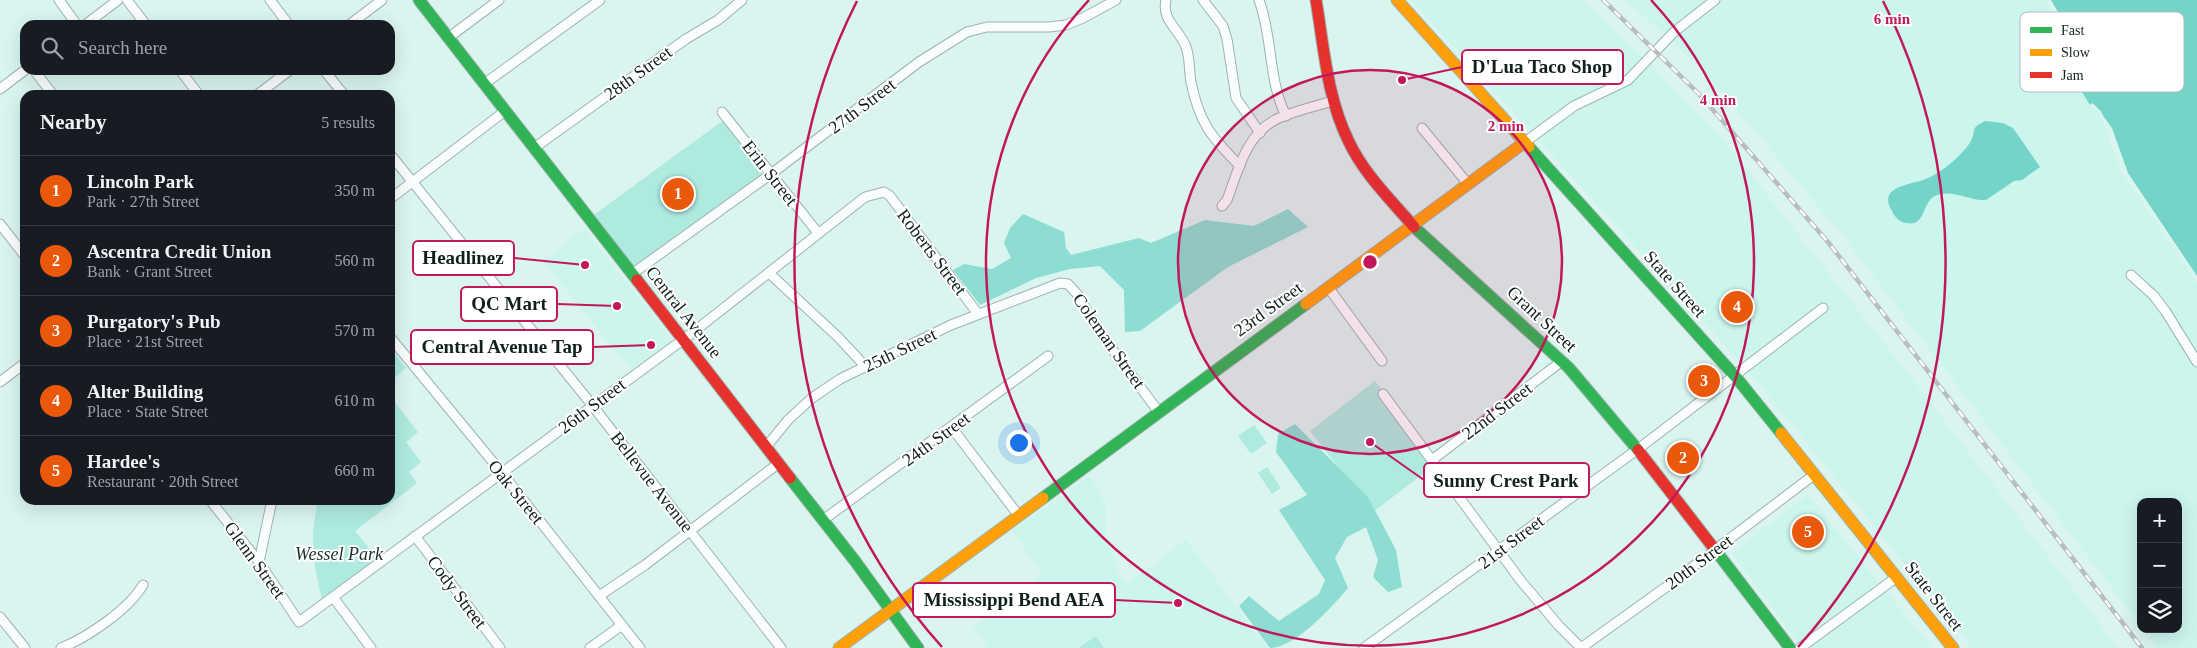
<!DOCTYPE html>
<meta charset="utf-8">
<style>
:root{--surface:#171b24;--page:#20242c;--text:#f1f3f6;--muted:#9ea1a6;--line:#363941;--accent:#ea580c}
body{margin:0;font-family:"Times New Roman",serif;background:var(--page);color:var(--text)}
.controls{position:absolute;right:15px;bottom:15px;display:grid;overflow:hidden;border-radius:10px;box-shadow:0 5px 20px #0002}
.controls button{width:45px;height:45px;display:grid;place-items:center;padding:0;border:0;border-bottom:1px solid var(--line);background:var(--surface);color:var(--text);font:25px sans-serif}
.you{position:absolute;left:1018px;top:442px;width:18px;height:18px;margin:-12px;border:4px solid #fff;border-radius:50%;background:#1a73e8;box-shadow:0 0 0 8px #1a73e833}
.badge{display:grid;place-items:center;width:32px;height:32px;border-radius:50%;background:var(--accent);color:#fff;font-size:16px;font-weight:700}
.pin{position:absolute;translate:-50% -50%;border:2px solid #fff;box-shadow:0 1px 5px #0006}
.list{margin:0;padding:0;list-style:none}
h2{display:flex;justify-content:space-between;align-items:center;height:65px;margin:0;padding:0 20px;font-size:21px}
h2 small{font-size:16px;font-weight:400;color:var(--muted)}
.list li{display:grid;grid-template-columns:32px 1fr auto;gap:15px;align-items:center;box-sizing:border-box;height:70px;padding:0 20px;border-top:1px solid var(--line)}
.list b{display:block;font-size:19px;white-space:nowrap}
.list p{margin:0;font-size:16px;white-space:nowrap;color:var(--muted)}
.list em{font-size:16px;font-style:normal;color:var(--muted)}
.icon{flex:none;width:28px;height:28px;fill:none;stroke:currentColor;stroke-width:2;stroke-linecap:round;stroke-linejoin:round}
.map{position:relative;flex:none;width:2197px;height:648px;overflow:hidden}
.search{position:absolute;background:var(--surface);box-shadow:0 5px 20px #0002;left:20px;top:20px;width:375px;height:55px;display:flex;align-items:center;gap:12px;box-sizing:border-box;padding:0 18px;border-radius:15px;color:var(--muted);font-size:19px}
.panel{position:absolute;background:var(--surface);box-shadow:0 5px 20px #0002;left:20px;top:90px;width:375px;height:415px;border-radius:15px}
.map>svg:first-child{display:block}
.built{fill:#cbf5ed}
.green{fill:#aeeae0}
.forest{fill:#8dddd2}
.water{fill:#74d4c8}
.pier{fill:#daf4ef}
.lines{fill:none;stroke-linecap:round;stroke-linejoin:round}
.street-casing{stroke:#9fb3af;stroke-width:11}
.fast-casing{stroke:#9fb3af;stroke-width:13}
.slow-casing{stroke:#9fb3af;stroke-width:13}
.jam-casing{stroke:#9fb3af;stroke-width:13}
.street{stroke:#f9fdfd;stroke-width:9}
.fast{stroke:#30b455;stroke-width:11}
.slow{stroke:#ff9f0a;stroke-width:11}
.jam{stroke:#e5322d;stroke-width:11}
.rail-casing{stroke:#b8bebe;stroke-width:4.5}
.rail{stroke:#fff;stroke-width:2.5;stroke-dasharray:8;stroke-linecap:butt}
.ring{fill:none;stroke:#c2185b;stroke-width:2.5}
.labels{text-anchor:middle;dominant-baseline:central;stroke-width:4;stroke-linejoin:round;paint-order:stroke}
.street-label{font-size:18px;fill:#0f201e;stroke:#fff}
.park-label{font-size:18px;font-style:italic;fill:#192e2b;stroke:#fff}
.key{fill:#fff;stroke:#b7bcbc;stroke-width:1}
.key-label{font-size:14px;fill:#0f201e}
.centre{fill:#c2185b;stroke:#fff;stroke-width:2.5}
.ring-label{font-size:15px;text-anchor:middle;font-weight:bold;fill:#c2185b;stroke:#fff;stroke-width:4;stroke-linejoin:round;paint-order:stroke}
.leader{fill:none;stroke:#c2185b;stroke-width:2}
.callout-dot{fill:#c2185b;stroke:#fff;stroke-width:2}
.callout{fill:#fff;stroke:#c2185b;stroke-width:2}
.callout-label{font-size:19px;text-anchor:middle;font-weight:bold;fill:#0f201e}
</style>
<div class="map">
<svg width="2197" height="648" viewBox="0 0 2197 648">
<rect width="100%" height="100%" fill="#daf4ef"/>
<g class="built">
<path d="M1411,0H1583L1640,54L1722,138L1913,380L2118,648H1972L1752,375Z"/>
<path d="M1626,0H2048L2083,57L2090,105L2101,111L2124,172L2197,282V648H2157L2143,629H2178V502H2141V626L1836,227L1701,68Z"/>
<path d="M584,229L673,342L632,371L543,261Z"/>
<path d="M1090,476L1106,507V537L1119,573L1128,583L1186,540L1267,648H988L973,628L1043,574L1012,531Z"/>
<path d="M1808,495L1932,648H1802L1732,553Z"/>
</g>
<g class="green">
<path d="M721,122L727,123L762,168V174L634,267L591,217Z"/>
<path d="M390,348L406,368L390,382Z"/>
<path d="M1375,381L1430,453L1432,467L1373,512L1310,431Z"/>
<path d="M390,396L418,432L406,442L421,462L409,472L417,483L355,531L377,558L322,600C313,559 309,542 318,500H390Z"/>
<path d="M1254,425L1267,443L1251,454L1238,436Z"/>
<path d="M1267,467L1281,488L1272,494L1258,473Z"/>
<path d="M1096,636L1104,648H1079Z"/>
</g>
<g class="forest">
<path d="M1288,209L1308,227L1228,267L1140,331L1125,332L1124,290L1100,266L1070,269L1036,278L980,305L953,270L964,264L992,269L1011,258L1004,243L1010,228L1023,214L1064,232L1066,248L1071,255L1139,238L1151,243L1205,220L1254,226Z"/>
<path d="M1295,424L1368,497L1396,550L1402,587L1388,592L1373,577L1378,560L1366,527L1347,537L1335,558L1348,588C1332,607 1295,648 1270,648L1239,606L1249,596L1279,621L1319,594L1325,580L1279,510L1307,495L1276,452L1278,434Z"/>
</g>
<g class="water">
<path d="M2048,0H2197V282L2124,172L2101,111L2090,105L2079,87L2083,57Z"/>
<path d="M1985,121L2003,123L2013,128L2040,167L2022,180L2014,181L1986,200C1970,201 1948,187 1933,197C1922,205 1925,227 1906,223C1899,222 1895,217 1892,211C1876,185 1914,185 1928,178C1937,174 1944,169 1951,163C1957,158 1967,148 1971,141C1977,129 1969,129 1985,121Z"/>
</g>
<g class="pier">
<path d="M2046,0H2051L2087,61L2084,81L2079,87L2077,82L2080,58Z"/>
<path d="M2092,103L2096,106L2112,128L2128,173L2197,276V284L2122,173L2099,112L2092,109L2090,105Z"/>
</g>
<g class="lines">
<g class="street-casing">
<g id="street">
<path d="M59,0L77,25"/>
<path d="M127,0L146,25"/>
<path d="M270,0L289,25"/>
<path d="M1166,0C1161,20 1180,30 1186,47C1190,57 1189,71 1191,82C1199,122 1211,137 1240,166"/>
<path d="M1203,0L1223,26L1227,39L1236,98L1260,133"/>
<path d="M1259,0C1273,38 1268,80 1286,116"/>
<path d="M85,25L118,0"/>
<path d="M349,25L382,0"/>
<path d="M448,38L499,0"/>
<path d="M34,70L53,95"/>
<path d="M180,70L199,95"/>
<path d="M324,70L344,95"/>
<path d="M484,84L600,0"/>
<path d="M0,89L25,70"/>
<path d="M257,95L290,70"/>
<path d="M722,112L818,233"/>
<path d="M1422,128L1468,184"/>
<path d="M1525,142L1574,106L1628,80L1674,32L1715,0"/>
<path d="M534,148L686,39L718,20L742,0"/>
<path d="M390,154L592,405L781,648"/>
<path d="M390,199L505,111"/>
<path d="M1222,206L1227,200C1238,171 1246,134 1277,119C1293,111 1314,107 1332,101"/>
<path d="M0,224L25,256"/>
<path d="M769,273L838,337L866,367"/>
<path d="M632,274L771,174L919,62L967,32L987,27H1049L1066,25L1083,18L1116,0"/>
<path d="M2131,275L2154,296L2166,312L2197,362"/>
<path d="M1328,287L1382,361"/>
<path d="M390,337L502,473L640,648"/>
<path d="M0,382L25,363"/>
<path d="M1383,394L1521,581L1559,626L1581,648"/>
<path d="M952,428L1019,516"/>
<path d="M766,447L788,420L812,398L840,379L951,325L1060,283L1068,284L1078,295L1098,330L1158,411"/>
<path d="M1432,460L1562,361"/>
<path d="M210,500L259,562L299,622L692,333L865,197L884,192L890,196L978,314"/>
<path d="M823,520L1048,356"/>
<path d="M415,536L500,648"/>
<path d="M259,562L272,500"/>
<path d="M599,596L645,565L779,463"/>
<path d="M333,597L371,648"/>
<path d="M0,617L25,648"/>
<path d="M61,648C88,637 128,610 143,585"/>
<path d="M590,648L622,625"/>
<path d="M1364,648L1638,449L1823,308"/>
<path d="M1581,648L1666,587L1815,474"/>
<path d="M1800,648L1897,577"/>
</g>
</g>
<g class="fast-casing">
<g id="fast">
<path d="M419,0L637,280"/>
<path d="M1529,147L1735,376L1781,433"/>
<path d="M1414,227L1569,368L1638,450"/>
<path d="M790,478L855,561L918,648"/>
<path d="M1043,498L1306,304"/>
<path d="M1716,551L1790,648"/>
</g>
</g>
<g class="slow-casing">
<g id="slow">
<path d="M1397,0L1529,147"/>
<path d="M1306,304L1525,142"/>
<path d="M1781,433L1953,648"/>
<path d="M839,648L1043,498"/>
</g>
</g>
<g class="jam-casing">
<g id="jam">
<path d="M1316,0C1324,48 1327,98 1349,142C1364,174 1392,201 1414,227"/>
<path d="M637,280L790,478"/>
<path d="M1638,450L1716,551"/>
</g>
</g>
<use href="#street" class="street"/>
<use href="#fast" class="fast"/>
<use href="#slow" class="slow"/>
<use href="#jam" class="jam"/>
<g class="rail-casing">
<path id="rail" d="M1603,0L1699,94L1828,242L2142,648"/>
</g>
<use href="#rail" class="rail"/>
</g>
<circle cx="1370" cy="262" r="192" fill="#c2185b" fill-opacity=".12"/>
<g class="ring">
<circle cx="1370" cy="262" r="192"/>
<path d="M1651 0A384 384 0 1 1 1089 0"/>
<path d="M942 647A576 576 0 0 1 857 1M1883 1A576 576 0 0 1 1798 647"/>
</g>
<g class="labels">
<g class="street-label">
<text transform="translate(638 73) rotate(-36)">28th Street</text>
<text transform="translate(862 106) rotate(-37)">27th Street</text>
<text transform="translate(770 173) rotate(52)">Erin Street</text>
<text transform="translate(932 252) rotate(53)">Roberts Street</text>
<text transform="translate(1675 284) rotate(48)">State Street</text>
<text transform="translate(1268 309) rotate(-36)">23rd Street</text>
<text transform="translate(684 312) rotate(52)">Central Avenue</text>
<text transform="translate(1542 319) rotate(43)">Grant Street</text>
<text transform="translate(1109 341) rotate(55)">Coleman Street</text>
<text transform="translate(900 350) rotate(-26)">25th Street</text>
<text transform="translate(592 406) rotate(-37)">26th Street</text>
<text transform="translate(1497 411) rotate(-37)">22nd Street</text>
<text transform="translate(936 439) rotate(-36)">24th Street</text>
<text transform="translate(652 482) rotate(52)">Bellevue Avenue</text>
<text transform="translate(516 492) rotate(51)">Oak Street</text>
<text transform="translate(1511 542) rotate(-37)">21st Street</text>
<text transform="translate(255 560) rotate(54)">Glenn Street</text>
<text transform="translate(1699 562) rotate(-37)">20th Street</text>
<text transform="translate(457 592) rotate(53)">Cody Street</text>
<text transform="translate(1934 596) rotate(52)">State Street</text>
</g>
<g class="park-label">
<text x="339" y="554">Wessel Park</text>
</g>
</g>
<rect x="2020" y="12" width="164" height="80" rx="8" class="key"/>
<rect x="2030" y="27" width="22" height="6" fill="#30b455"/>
<rect x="2030" y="49" width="22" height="7" fill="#ff9f0a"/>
<rect x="2030" y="72" width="22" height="6" fill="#e5322d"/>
<g class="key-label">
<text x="2061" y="35">Fast</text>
<text x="2061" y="57">Slow</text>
<text x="2061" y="80">Jam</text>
</g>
<circle cx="1370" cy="262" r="8" class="centre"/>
<g class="ring-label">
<text x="1892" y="24">6 min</text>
<text x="1718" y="105">4 min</text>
<text x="1506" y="131">2 min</text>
</g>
<path class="leader" d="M1402 80L1462 67M585 265L514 258M617 306L557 304M651 345L593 347M1370 442L1424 480M1178 603L1115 600"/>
<g class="callout-dot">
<circle cx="1402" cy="80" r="5"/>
<circle cx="585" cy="265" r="5"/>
<circle cx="617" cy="306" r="5"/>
<circle cx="651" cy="345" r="5"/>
<circle cx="1370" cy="442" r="5"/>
<circle cx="1178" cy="603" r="5"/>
</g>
<g class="callout">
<rect x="1462" y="50" width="161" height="34" rx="5"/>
<rect x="413" y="241" width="101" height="34" rx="5"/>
<rect x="461" y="287" width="96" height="34" rx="5"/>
<rect x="411" y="330" width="182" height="34" rx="5"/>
<rect x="1424" y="463" width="165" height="34" rx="5"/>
<rect x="913" y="583" width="202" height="34" rx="5"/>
</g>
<g class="callout-label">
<text x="1542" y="73">D'Lua Taco Shop</text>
<text x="463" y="264">Headlinez</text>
<text x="509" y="310">QC Mart</text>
<text x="502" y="353">Central Avenue Tap</text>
<text x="1506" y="487">Sunny Crest Park</text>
<text x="1014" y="606">Mississippi Bend AEA</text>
</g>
</svg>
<div class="controls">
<button>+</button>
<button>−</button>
<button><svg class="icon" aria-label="layers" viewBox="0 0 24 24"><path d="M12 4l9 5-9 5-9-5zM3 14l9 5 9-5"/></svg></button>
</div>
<div class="you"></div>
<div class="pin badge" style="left:678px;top:194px">1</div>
<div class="pin badge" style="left:1683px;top:458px">2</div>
<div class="pin badge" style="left:1704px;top:381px">3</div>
<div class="pin badge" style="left:1737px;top:307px">4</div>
<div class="pin badge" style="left:1808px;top:532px">5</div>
<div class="search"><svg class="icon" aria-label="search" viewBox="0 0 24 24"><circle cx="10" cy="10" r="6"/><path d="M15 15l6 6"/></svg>Search here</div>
<section class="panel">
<h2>Nearby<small>5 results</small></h2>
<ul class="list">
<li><span class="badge">1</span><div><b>Lincoln Park</b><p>Park · 27th Street</p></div><em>350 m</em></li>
<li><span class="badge">2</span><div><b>Ascentra Credit Union</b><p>Bank · Grant Street</p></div><em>560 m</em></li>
<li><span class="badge">3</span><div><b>Purgatory's Pub</b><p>Place · 21st Street</p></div><em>570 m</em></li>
<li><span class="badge">4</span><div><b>Alter Building</b><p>Place · State Street</p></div><em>610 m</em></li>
<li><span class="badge">5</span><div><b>Hardee's</b><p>Restaurant · 20th Street</p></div><em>660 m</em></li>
</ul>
</section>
</div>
